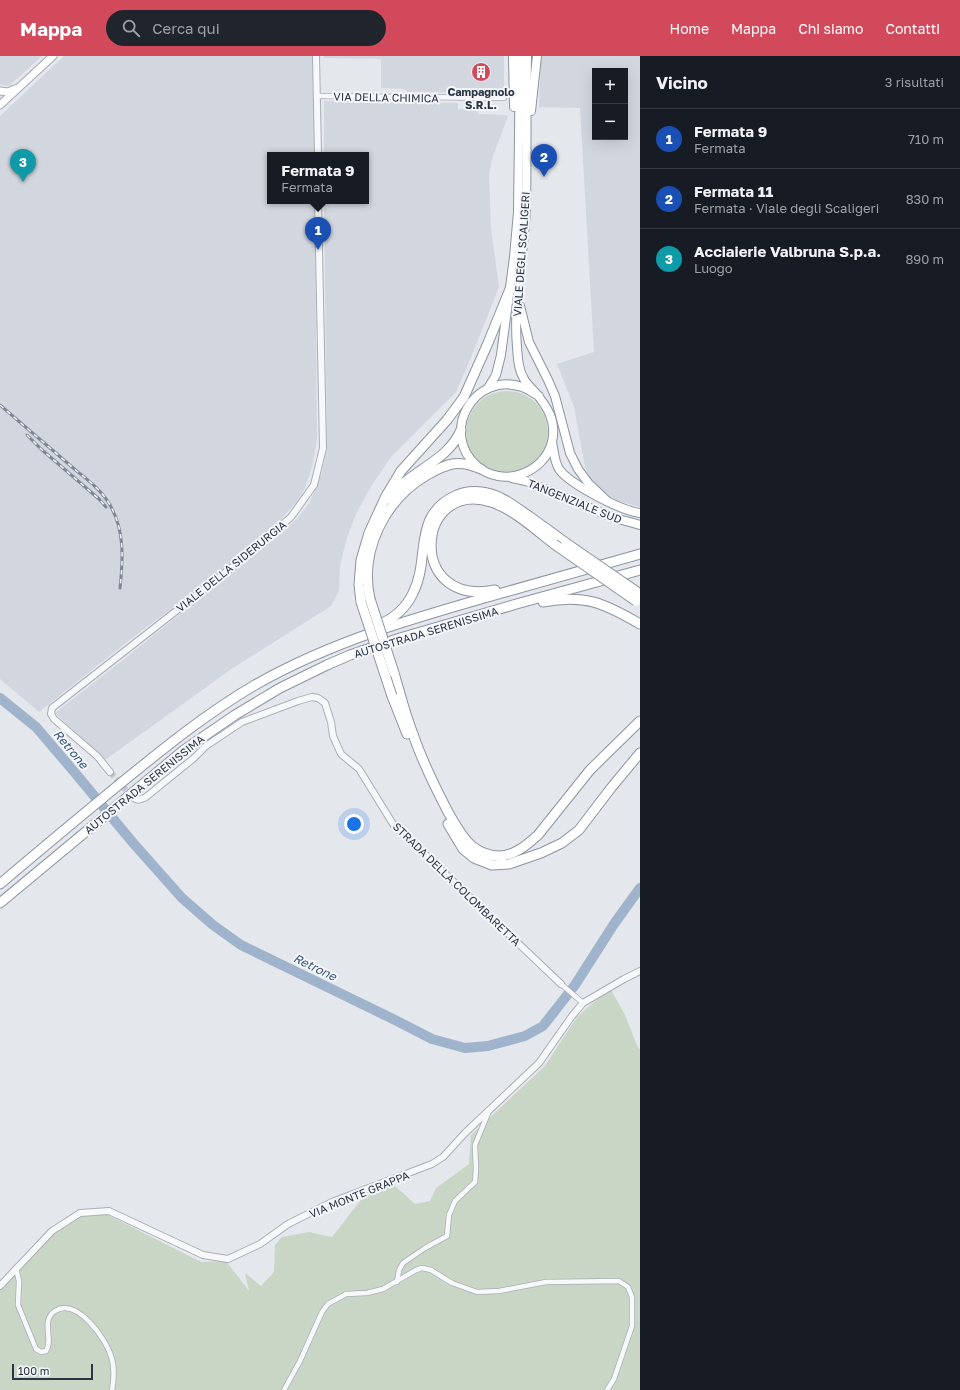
<!DOCTYPE html>
<html lang="it">
<meta charset="utf-8">
<style>
:root{--surface:#171b24;--page:#20242c;--text:#f1f3f6;--muted:#9ea1a6;--line:#363941;--accent:#d1495b}
body{margin:0;font-family:"Golos Text",sans-serif;background:var(--page);color:var(--text)}
.controls{position:absolute;right:12px;top:12px;display:grid;overflow:hidden;border-radius:0px;box-shadow:0 4px 16px #0002}
.controls button{width:36px;height:36px;display:grid;place-items:center;padding:0;border:0;border-bottom:1px solid var(--line);background:var(--surface);color:var(--text);font:20px sans-serif}
.scale{position:absolute;left:12px;bottom:10px;width:81px;box-sizing:border-box;padding-left:4px;border:2px solid #2b3445;border-top:0;font-size:11px;line-height:14px;white-space:nowrap;color:#2b3445;-webkit-text-stroke:3px #f4f6f9;paint-order:stroke}
.you{position:absolute;left:354px;top:768px;width:14px;height:14px;margin:-10px;border:3px solid #fff;border-radius:50%;background:#1a73e8;box-shadow:0 0 0 6px #1a73e833}
.badge{display:grid;place-items:center;width:26px;height:26px;border-radius:50%;background:var(--accent);color:#fff;font-size:13px;font-weight:700}
.pin{position:absolute;translate:-50% -33px;filter:drop-shadow(0 1px 2px #0008)}
.pin::after{content:'';position:absolute;top:21px;width:14px;height:12px;background:inherit;clip-path:polygon(0 0,100% 0,50% 100%)}
.popup{position:absolute;left:267px;top:96px;width:102px;height:52px;box-sizing:border-box;display:grid;place-content:center;border-radius:0px;background:var(--surface);filter:drop-shadow(0 1px 3px #0005);font-size:13px;white-space:nowrap;color:var(--muted)}
.popup b{font-size:15px;color:var(--text)}
.popup::after{content:'';position:absolute;left:50%;top:100%;margin-left:-8px;border:8px solid transparent;border-top-color:var(--surface)}
.list{margin:0;padding:0;list-style:none}
h2{display:flex;justify-content:space-between;align-items:center;height:52px;margin:0;padding:0 16px;font-size:17px}
h2 small{font-size:13px;font-weight:400;color:var(--muted)}
.list li{display:grid;grid-template-columns:26px 1fr auto;gap:12px;align-items:center;box-sizing:border-box;height:60px;padding:0 16px;border-top:1px solid var(--line)}
.list b{display:block;font-size:15px;white-space:nowrap}
.list p{margin:0;font-size:13px;white-space:nowrap;color:var(--muted)}
.list em{font-size:13px;font-style:normal;color:var(--muted)}
.icon{flex:none;width:22px;height:22px;fill:none;stroke:currentColor;stroke-width:2;stroke-linecap:round;stroke-linejoin:round}
.map{position:relative;flex:none;width:640px;height:1334px;overflow:hidden}
header{display:flex;align-items:center;gap:24px;box-sizing:border-box;height:56px;padding:0 20px;background:var(--accent);color:#fff}
header strong{font-size:19px}
nav{display:flex;gap:22px;margin-inline-start:auto;font-size:14px}
.search{width:280px;height:36px;background:var(--page);display:flex;align-items:center;gap:10px;box-sizing:border-box;padding:0 14px;border-radius:22px;color:var(--muted);font-size:15px}
main{display:flex}
aside{flex:1;background:var(--surface)}
.map>svg:first-child{display:block}
.built{fill:#d2d6de;fill-rule:evenodd}
.green{fill:#c9d6c5}
.lines{fill:none;stroke-linecap:round;stroke-linejoin:round}
.river{stroke:#9fb4cc;stroke-width:10}
.tertiary-tunnel{stroke:#bfc3cb;stroke-width:6;stroke-dasharray:6 3;stroke-linecap:butt}
.minor-casing{stroke:#a9aeb7;stroke-width:6}
.tertiary-casing{stroke:#a9aeb7;stroke-width:8}
.primary-casing{stroke:#a3abb8;stroke-width:9}
.trunk-casing{stroke:#8b94a3;stroke-width:10}
.motorway-casing{stroke:#8b94a3;stroke-width:11}
.minor{stroke:#f7f8fa;stroke-width:4.5}
.tertiary{stroke:#f7f8fa;stroke-width:6}
.primary{stroke:#fff;stroke-width:7}
.trunk{stroke:#fff;stroke-width:8}
.motorway{stroke:#fff;stroke-width:9}
.rail-casing{stroke:#7d8696;stroke-width:3}
.rail{stroke:#f4f6f9;stroke-width:1.5;stroke-dasharray:4.5;stroke-linecap:butt}
.motorway-bridge-casing{stroke:#8b94a3;stroke-width:11;stroke-linecap:butt}
.motorway-bridge{stroke:#fff;stroke-width:9}
.labels{text-anchor:middle;dominant-baseline:central;stroke-width:4;stroke-linejoin:round;paint-order:stroke}
.poi-label{font-size:11px;font-weight:bold;fill:#2b3445;stroke:#f4f6f9}
.street-label{font-size:11px;fill:#2b3445;stroke:#f4f6f9}
.water-label{font-size:12px;font-style:italic;fill:#34527a;stroke:#f4f6f9}
</style>
<header>
<strong>Mappa</strong>
<div class="search"><svg class="icon" aria-label="search" viewBox="0 0 24 24"><circle cx="10" cy="10" r="6"/><path d="M15 15l6 6"/></svg>Cerca qui</div>
<nav><a>Home</a><a>Mappa</a><a>Chi siamo</a><a>Contatti</a></nav>
</header>
<main>
<div class="map">
<svg width="640" height="1334" viewBox="0 0 640 1334">
<rect width="100%" height="100%" fill="#e4e7ec"/>
<g class="built">
<path d="M0,0H42L10,29L5,30L0,28Z"/>
<path d="M64,0H315V99H270V145H315L317,384L312,411L304,434L298,444L277,468L207,526L127,586L39,656L0,623V60Z"/>
<path d="M324,0H504V37L408,36L404,33L381,32V3L324,2Z"/>
<path d="M541,0H640V451L618,445L605,438L596,432L591,424L585,411L574,351L557,308L594,296L580,52L539,51ZM595,15H625V81H595Z"/>
<path d="M324,45L458,47V53H477L478,58L504,59L508,60L493,100L489,118L491,173L499,231L467,311L456,336L391,401L372,429L356,458L347,482L340,509L339,535L331,550L230,614L105,704L55,657L128,600L296,464L310,446L322,417L327,393L324,145H366V99H324Z"/>
</g>
<g class="green">
<circle cx="507" cy="376" r="41"/>
<path d="M610,932L625,959L638,992L640,993V1334H0V1234L53,1178L81,1159L106,1158L201,1206L226,1205L249,1235L245,1217L261,1230L274,1216L275,1189L282,1181L309,1176L332,1181L367,1136L392,1127L415,1148L430,1145L436,1132L469,1108L471,1079L545,1010L577,961Z"/>
</g>
<g class="lines">
<path class="river" d="M0,642L36,671L76,718L134,788L182,842L213,869L241,889L395,964L432,983L465,992L488,990L525,980L543,970L575,929L614,868L640,832"/>
<path class="tertiary-tunnel" d="M110,716L132,741"/>
<g class="minor-casing">
<g id="minor">
<path d="M317,40L504,42"/>
<path d="M561,928L583,947"/>
<path d="M16,1212L19,1225L18,1249L36,1293L41,1296L46,1295C54,1283 40,1265 55,1255C77,1241 106,1283 111,1300C115,1311 114,1323 112,1334"/>
<path d="M397,1226L399,1214L403,1207L425,1192L447,1180L449,1159L455,1145L475,1126L476,1113L475,1089L489,1055"/>
<path d="M284,1334L300,1305L322,1256L328,1248L346,1238L367,1237L383,1233L416,1214L422,1212L431,1214L452,1227L477,1236L499,1235L546,1226L619,1225L628,1231L632,1241V1270L614,1323L607,1334"/>
</g>
</g>
<g class="tertiary-casing">
<g id="tertiary">
<path d="M316,0L318,99"/>
<path d="M110,716L97,700L54,663L51,658L52,652L240,505L291,461L314,429L323,392L318,145"/>
<path d="M132,741C137,745 140,744 146,741L194,702L206,690L242,666L298,645L312,641L318,642L325,647L331,666L333,680L341,698L359,713L393,768L561,928"/>
<path d="M0,1230L52,1175L80,1157L109,1155L203,1199L228,1203L260,1188L288,1168L332,1146L432,1108L443,1101L466,1076L539,1007L572,960L583,947L624,923L640,915"/>
</g>
</g>
<g class="primary-casing">
<g id="primary">
<path d="M0,35L8,36L15,33"/>
<path d="M0,49L53,0"/>
</g>
</g>
<g class="trunk-casing">
<g id="trunk">
<path d="M513,0L514,51"/>
<path d="M527,0C526,50 527,101 526,151C524,198 513,244 517,291C518,302 518,313 524,323C526,327 530,331 534,335C547,350 557,365 552,386C544,418 502,432 477,410C439,377 474,315 522,331C528,333 533,337 539,340"/>
<path d="M531,55L537,0"/>
<path d="M520,250L529,286L548,324L555,340L570,397L578,413L589,428L607,445"/>
<path d="M488,332L496,319L501,299L514,201L518,156L520,0"/>
<path d="M552,386C554,395 554,405 559,413C569,428 622,455 640,457"/>
<path d="M512,422L526,425L602,457L622,464L640,469"/>
</g>
</g>
<g class="motorway-casing">
<g id="motorway">
<path d="M389,443C409,414 447,407 461,374"/>
<path d="M495,534C405,552 416,422 491,446C513,453 536,474 554,488"/>
<path d="M370,543C359,495 385,443 427,419C448,407 459,403 481,413"/>
<path d="M361,546L359,529L361,504L369,477L386,440L401,415L447,364L464,341L488,287L510,233"/>
<path d="M543,546C585,538 604,547 640,568"/>
<path d="M378,569C393,563 406,552 413,537C431,502 411,459 457,439C470,433 488,435 501,442C510,446 518,453 526,458C540,468 553,477 566,487"/>
<path d="M394,617C400,637 405,658 413,678C422,705 435,731 448,756C455,768 462,782 473,791C480,796 490,800 499,800C514,800 527,789 538,779L590,714L640,665"/>
<path d="M392,640L407,678"/>
<path d="M448,768L463,793L474,802L492,809L509,808L541,797L562,787L579,774L611,732L640,697"/>
<path d="M0,828C40,794 81,760 121,727C164,692 207,657 255,629C332,585 417,561 502,537C548,524 594,511 640,498"/>
<path d="M0,847L184,694L235,659L280,632L327,609L350,599L400,582L520,547L640,514"/>
</g>
</g>
<use href="#minor" class="minor"/>
<use href="#tertiary" class="tertiary"/>
<use href="#primary" class="primary"/>
<use href="#trunk" class="trunk"/>
<use href="#motorway" class="motorway"/>
<g class="rail-casing">
<g id="rail">
<path d="M0,349C24,370 48,390 72,411C85,422 101,433 110,449C125,475 123,504 120,532"/>
<path d="M27,379L41,393L99,443L106,451"/>
</g>
</g>
<use href="#rail" class="rail"/>
<g class="motorway-bridge-casing">
<g id="motorway-bridge">
<path d="M566,487L640,538"/>
<path d="M554,488L636,545"/>
<path d="M370,543L394,617"/>
<path d="M361,546L392,640"/>
</g>
</g>
<use href="#motorway-bridge" class="motorway-bridge"/>
</g>
<defs>
<g id="building-disc" transform="scale(1)"><circle r="9.5" fill="#d1495b" stroke="#f4f6f9"/><path d="M-4-6H4V6H1V3H-1V6H-4ZM-2.5-4.3h1.7v1.8h-1.7ZM.8-4.3h1.7v1.8H.8ZM-2.5-1h1.7V.8h-1.7ZM.8-1h1.7V.8H.8Z" fill="#fff"/></g>
</defs>
<g fill-rule="evenodd">
<use href="#building-disc" x="481" y="16"/>
</g>
<g class="labels">
<g class="poi-label">
<text x="481" y="35">Campagnolo<tspan x="481" dy="13">S.R.L.</tspan></text>
</g>
<g class="street-label">
<text transform="translate(386 41) rotate(1)">VIA DELLA CHIMICA</text>
<text transform="translate(521 198) rotate(-86)">VIALE DEGLI SCALIGERI</text>
<text transform="translate(575 445) rotate(22)">TANGENZIALE SUD</text>
<text transform="translate(231 510) rotate(-39)">VIALE DELLA SIDERURGIA</text>
<text transform="translate(426 576) rotate(-17)">AUTOSTRADA SERENISSIMA</text>
<text transform="translate(144 728) rotate(-39)">AUTOSTRADA SERENISSIMA</text>
<text transform="translate(457 828) rotate(44)">STRADA DELLA COLOMBARETTA</text>
<text transform="translate(359 1138) rotate(-22)">VIA MONTE GRAPPA</text>
</g>
<g class="water-label">
<text transform="translate(71 693) rotate(50)">Retrone</text>
<text transform="translate(315 911) rotate(26)">Retrone</text>
</g>
</g>
</svg>
<div class="controls">
<button>+</button>
<button>−</button>
</div>
<div class="scale">100 m</div>
<div class="you"></div>
<div class="pin badge" style="left:318px;top:194px;background:#1a4fb4">1</div>
<div class="popup"><b>Fermata 9</b>Fermata</div>
<div class="pin badge" style="left:544px;top:121px;background:#1a4fb4">2</div>
<div class="pin badge" style="left:23px;top:126px;background:#0f9aa8">3</div>
</div>
<aside>
<h2>Vicino<small>3 risultati</small></h2>
<ul class="list">
<li><span class="badge" style="background:#1a4fb4">1</span><div><b>Fermata 9</b><p>Fermata</p></div><em>710 m</em></li>
<li><span class="badge" style="background:#1a4fb4">2</span><div><b>Fermata 11</b><p>Fermata · Viale degli Scaligeri</p></div><em>830 m</em></li>
<li><span class="badge" style="background:#0f9aa8">3</span><div><b>Acciaierie Valbruna S.p.a.</b><p>Luogo</p></div><em>890 m</em></li>
</ul>
</aside>
</main>
